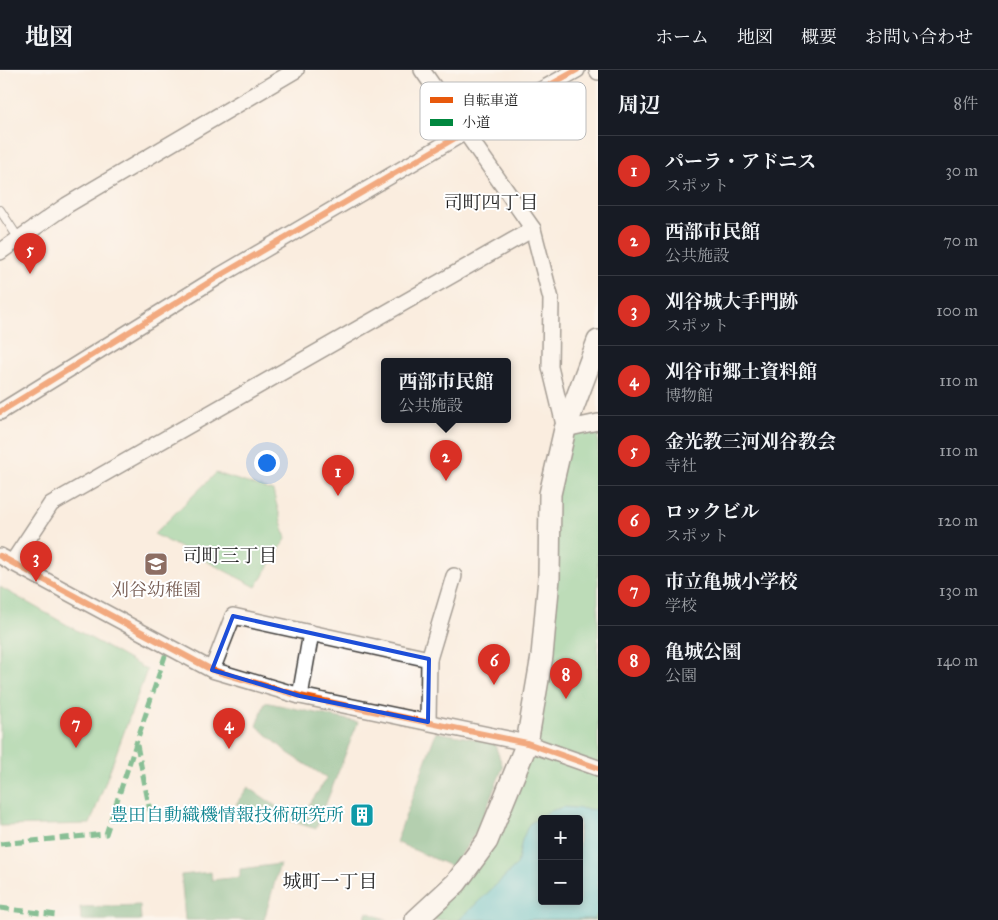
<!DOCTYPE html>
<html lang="ja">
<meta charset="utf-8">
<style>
:root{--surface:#171b24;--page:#242831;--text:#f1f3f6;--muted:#9ea1a6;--line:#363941;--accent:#d93025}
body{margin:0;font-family:"IM FELL Great Primer","Noto Serif JP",serif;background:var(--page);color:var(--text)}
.controls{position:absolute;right:15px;bottom:15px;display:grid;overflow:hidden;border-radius:5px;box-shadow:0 2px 8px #0003}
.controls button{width:45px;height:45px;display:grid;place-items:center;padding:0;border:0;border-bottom:1px solid var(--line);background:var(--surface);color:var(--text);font:25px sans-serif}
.you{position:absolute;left:266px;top:392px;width:18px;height:18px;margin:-12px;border:4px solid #fff;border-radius:50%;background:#1a73e8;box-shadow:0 0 0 8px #1a73e833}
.badge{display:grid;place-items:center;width:32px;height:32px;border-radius:50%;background:var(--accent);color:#fff;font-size:16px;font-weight:700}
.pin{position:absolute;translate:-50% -41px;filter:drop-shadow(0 1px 2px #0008)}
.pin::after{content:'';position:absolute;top:26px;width:18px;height:15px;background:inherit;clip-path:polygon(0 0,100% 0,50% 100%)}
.popup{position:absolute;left:381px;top:288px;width:130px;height:65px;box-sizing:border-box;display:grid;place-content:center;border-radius:5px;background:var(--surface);filter:drop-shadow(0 1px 4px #0005);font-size:16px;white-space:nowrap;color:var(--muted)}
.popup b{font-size:19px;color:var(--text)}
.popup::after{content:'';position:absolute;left:50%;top:100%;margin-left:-10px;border:10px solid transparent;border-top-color:var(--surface)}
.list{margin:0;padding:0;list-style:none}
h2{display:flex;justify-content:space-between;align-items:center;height:65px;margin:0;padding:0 20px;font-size:21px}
h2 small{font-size:16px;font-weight:400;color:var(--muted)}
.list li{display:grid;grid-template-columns:32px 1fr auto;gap:15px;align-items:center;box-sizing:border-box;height:70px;padding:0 20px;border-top:1px solid var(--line)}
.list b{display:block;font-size:19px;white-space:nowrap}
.list p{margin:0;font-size:16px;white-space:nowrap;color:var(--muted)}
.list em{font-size:16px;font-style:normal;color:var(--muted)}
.map{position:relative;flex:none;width:598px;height:850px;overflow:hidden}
header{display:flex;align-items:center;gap:30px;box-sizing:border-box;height:70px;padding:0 25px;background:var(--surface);border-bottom:1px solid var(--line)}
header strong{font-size:24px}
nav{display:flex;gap:28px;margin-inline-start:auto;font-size:18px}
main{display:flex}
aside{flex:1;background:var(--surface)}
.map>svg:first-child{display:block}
.green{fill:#73c78b;stroke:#487254;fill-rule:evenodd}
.forest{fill:#5eac77;stroke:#3d644a}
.water{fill:#53c1c9;stroke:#386e72;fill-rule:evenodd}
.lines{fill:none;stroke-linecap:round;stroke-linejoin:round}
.lane-casing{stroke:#3d3b39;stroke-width:10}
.street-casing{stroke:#3d3b39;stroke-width:18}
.secondary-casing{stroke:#3d3b39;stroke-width:24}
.lane{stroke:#fff;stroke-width:8}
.street{stroke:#fff;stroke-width:15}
.secondary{stroke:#fff;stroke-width:21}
.quiet{stroke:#00873e;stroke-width:5;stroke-dasharray:10 5;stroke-linecap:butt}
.cycleway-casing{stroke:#fff;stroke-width:9}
.cycleway{stroke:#e8590c;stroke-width:6}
.marked{fill:none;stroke:#1d4ed8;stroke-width:4;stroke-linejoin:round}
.labels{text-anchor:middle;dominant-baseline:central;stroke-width:4;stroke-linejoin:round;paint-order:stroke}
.education-label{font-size:18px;fill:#785e54;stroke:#fff}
.culture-label{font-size:18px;fill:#0d838f;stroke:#fff;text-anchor:end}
.neighbourhood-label{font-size:19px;fill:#1c1c1c;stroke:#fff}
.key{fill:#fff;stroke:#bbb;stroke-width:1}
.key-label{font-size:14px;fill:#1c1c1c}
</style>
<header>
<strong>地図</strong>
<nav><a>ホーム</a><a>地図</a><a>概要</a><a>お問い合わせ</a></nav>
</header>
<main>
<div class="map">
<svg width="598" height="850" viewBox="0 0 598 850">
<rect width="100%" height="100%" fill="#fff"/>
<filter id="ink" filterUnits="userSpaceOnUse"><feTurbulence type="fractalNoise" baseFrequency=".02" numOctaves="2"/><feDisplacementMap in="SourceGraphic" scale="10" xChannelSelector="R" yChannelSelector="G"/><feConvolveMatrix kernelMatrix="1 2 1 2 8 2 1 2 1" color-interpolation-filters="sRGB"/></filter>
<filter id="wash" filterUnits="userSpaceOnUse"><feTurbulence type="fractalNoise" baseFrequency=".0096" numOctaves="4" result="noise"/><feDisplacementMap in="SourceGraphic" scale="20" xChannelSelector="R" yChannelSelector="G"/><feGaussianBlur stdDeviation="1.12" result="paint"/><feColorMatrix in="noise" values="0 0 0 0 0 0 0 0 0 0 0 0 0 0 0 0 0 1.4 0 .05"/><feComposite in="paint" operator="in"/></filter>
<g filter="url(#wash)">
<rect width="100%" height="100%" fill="#faeddf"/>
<g class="green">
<path d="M598,352V850H416L456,813L527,673L565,359ZM542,749H579V831H542Z"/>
<path d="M216,403L273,421L286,469L256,517L154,464Z"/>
<path d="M0,517L147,600L90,754L0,756Z"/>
</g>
<g class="forest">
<path d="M265,632L358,652L316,759L236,734L248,717L298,751L327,708L288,683L257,656Z"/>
<path d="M436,662L494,672L503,697L479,758L453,797L396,772Z"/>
<path d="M280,794L264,850H185L181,805L211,802L212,810L240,807V799Z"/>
<path d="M140,835L141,850H81L80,837Z"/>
<path d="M367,842L388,850H364Z"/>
</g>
<path class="water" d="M564,737L598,740V843L594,849L459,850L517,795L522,770L529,754L550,741ZM542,749H579V831H542Z"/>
</g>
<g filter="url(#ink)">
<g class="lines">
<g class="lane-casing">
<path id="lane" d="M0,140L19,169"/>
</g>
<g class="street-casing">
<g id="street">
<path d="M422,0L533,159L551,229L550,297L565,359L598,352"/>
<path d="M597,0L598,2"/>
<path d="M0,182L67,135L296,0"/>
<path d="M0,342L221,205L467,61L577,0"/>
<path d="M0,486L212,600L300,626L527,673L598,698"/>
<path d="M12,493L51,434L533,159"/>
<path d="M429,589L454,506"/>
<path d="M212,600L233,546L429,589L428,652"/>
<path d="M300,626L311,563"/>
</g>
</g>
<g class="secondary-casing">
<path id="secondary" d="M416,850L456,813L487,771L527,673L542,586L549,508L550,424L565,359L598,271"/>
</g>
<use href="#lane" class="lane"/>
<use href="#street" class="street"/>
<use href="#secondary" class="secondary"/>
<g class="quiet">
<path d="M137,675L150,741"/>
<path d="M0,774L106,764L168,577"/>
<path d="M0,838L56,845"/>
</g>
<g class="cycleway-casing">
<g id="cycleway">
<path d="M0,342L221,205L467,61L577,0"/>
<path d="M0,486L212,600L300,626L527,673L598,698"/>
</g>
</g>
<use href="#cycleway" class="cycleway"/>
</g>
</g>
<path d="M0 0H598V850H0ZM233,546L429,589L428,652L300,626L212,600Z" fill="#faeddf" fill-opacity=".55" fill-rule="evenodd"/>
<path class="marked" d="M233,546L429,589L428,652L300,626L212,600Z"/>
<defs>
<g id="school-square" transform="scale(1.25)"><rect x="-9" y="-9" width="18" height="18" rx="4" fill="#8d6e63" stroke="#fff"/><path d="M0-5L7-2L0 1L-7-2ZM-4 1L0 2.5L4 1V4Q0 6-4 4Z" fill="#fff"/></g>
<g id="building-square" transform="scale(1.25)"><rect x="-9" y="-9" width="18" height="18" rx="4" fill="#0f9aa8" stroke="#fff"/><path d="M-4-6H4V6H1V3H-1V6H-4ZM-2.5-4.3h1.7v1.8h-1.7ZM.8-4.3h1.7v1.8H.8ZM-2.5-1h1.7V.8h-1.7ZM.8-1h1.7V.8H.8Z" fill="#fff"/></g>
</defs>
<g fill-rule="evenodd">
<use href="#school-square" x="156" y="494"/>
<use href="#building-square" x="362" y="745"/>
</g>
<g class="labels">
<g class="education-label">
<text x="156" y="520">刈谷幼稚園</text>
</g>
<g class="culture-label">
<text x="344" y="745">豊田自動織機情報技術研究所</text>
</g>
<g class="neighbourhood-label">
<text x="491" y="132">司町四丁目</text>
<text x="230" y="485">司町三丁目</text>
<text x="330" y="811">城町一丁目</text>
</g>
</g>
<rect x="420" y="12" width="166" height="58" rx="8" class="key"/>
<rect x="430" y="27" width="23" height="6" fill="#e8590c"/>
<rect x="430" y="49" width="23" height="7" fill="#00873e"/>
<g class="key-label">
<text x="462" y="35">自転車道</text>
<text x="462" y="57">小道</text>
</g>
</svg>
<div class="controls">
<button>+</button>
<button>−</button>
</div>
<div class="you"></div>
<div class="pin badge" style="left:338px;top:426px">1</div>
<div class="pin badge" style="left:446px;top:411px">2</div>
<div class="popup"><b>西部市民館</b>公共施設</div>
<div class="pin badge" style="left:36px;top:512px">3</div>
<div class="pin badge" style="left:229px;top:679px">4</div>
<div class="pin badge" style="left:30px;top:204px">5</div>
<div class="pin badge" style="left:494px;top:615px">6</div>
<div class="pin badge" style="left:76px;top:678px">7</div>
<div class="pin badge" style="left:566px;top:629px">8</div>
</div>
<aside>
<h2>周辺<small>8件</small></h2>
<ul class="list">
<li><span class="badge">1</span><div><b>パーラ・アドニス</b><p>スポット</p></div><em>30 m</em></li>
<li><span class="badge">2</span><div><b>西部市民館</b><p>公共施設</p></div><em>70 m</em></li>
<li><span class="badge">3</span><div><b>刈谷城大手門跡</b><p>スポット</p></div><em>100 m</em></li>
<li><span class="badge">4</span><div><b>刈谷市郷土資料館</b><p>博物館</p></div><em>110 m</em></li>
<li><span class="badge">5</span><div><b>金光教三河刈谷教会</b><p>寺社</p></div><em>110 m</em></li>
<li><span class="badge">6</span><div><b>ロックビル</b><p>スポット</p></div><em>120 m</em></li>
<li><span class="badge">7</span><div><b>市立亀城小学校</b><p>学校</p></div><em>130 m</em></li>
<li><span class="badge">8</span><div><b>亀城公園</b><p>公園</p></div><em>140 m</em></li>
</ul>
</aside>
</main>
